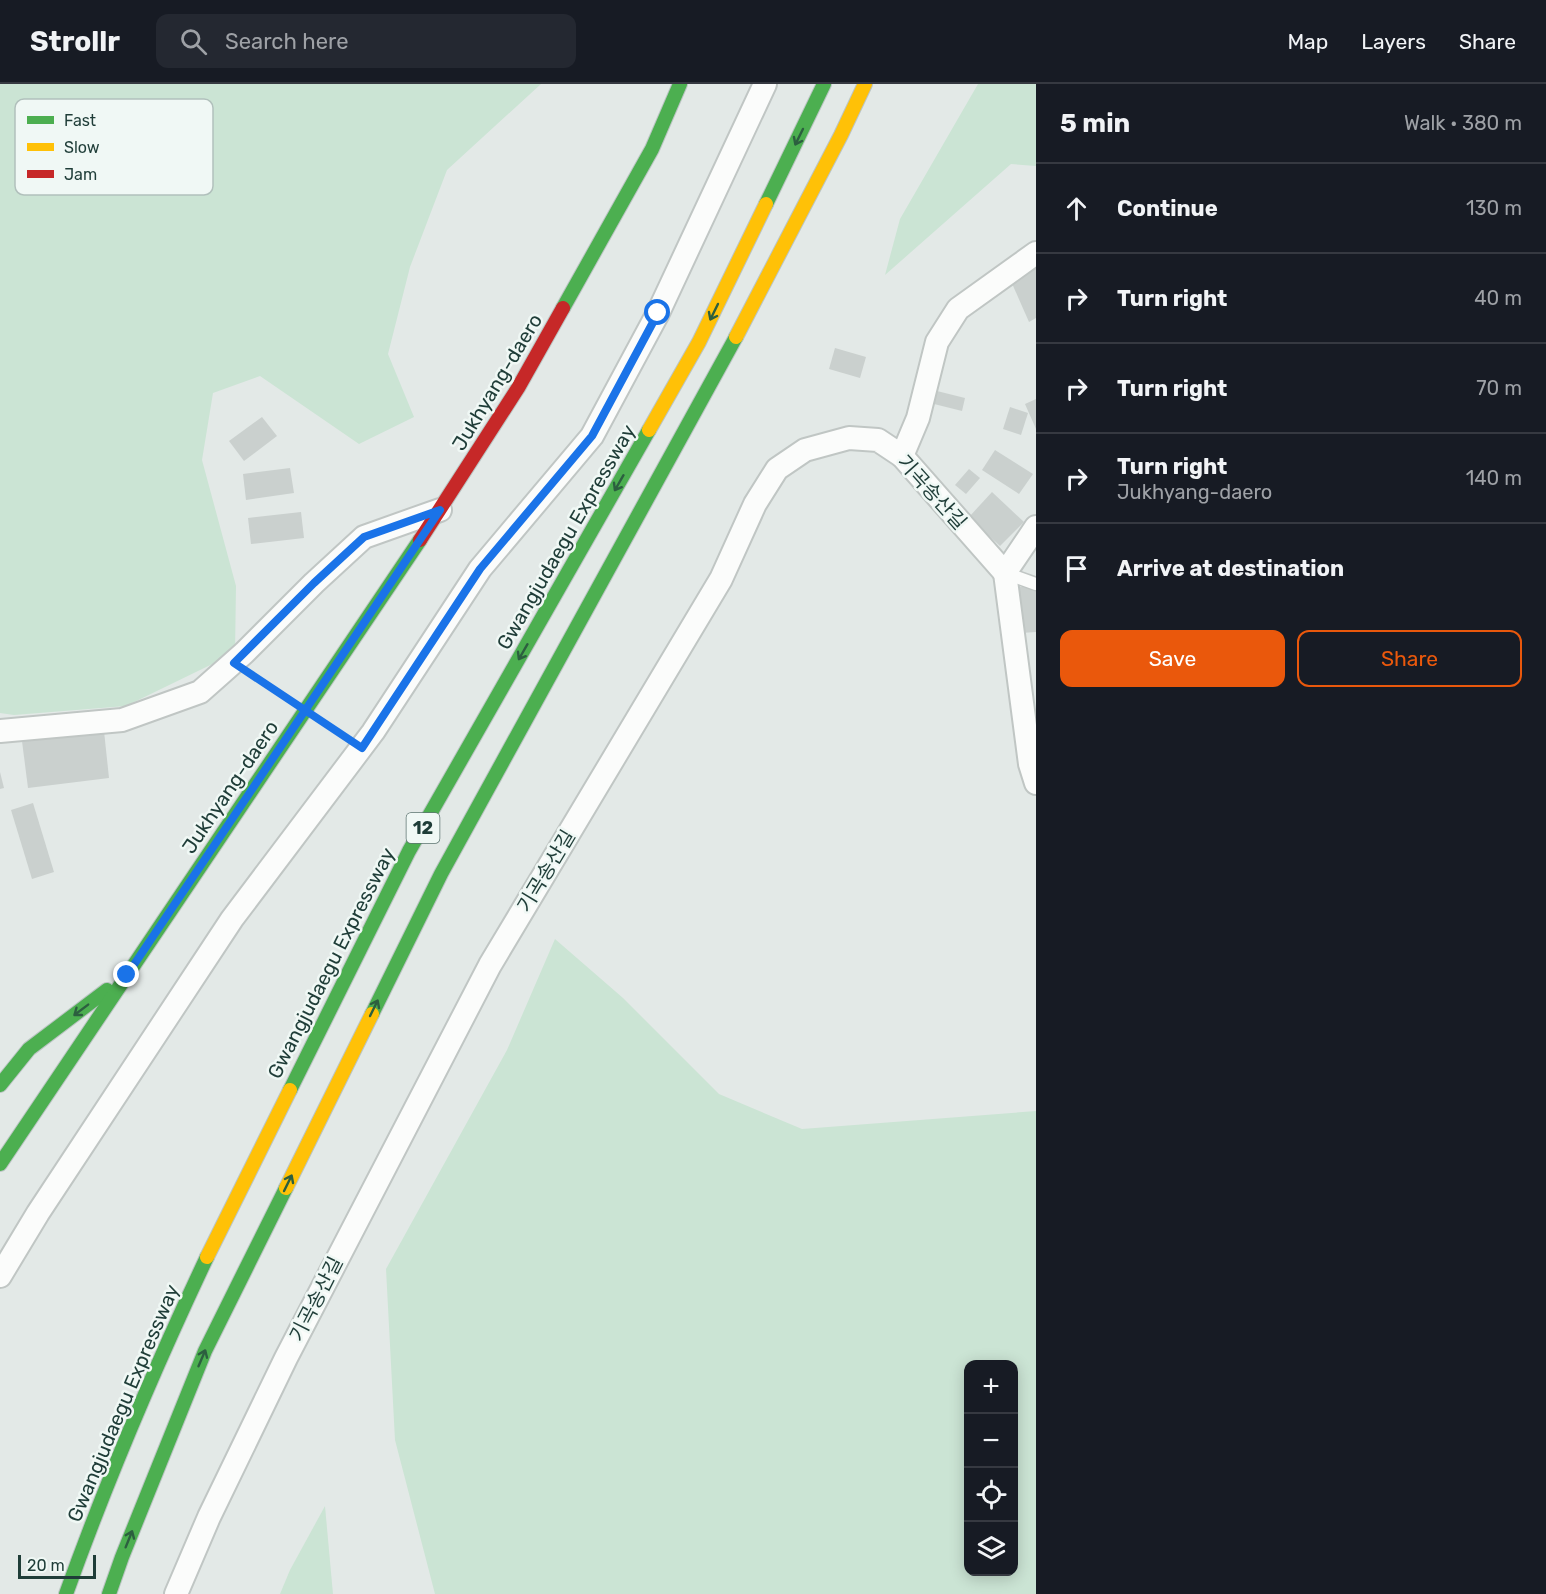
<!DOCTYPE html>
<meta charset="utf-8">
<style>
:root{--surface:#171b24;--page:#242831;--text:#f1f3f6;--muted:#9ea1a6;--line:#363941;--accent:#ea580c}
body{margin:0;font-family:Rubik,"Noto Sans KR",sans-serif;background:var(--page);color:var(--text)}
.controls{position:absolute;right:18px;bottom:18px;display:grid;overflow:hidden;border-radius:12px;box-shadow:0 3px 15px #0003}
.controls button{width:54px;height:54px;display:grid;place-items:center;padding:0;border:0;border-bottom:2px solid var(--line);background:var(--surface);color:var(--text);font:30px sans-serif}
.scale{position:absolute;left:18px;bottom:15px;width:78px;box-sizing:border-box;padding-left:6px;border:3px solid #1f3d38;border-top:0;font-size:16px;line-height:21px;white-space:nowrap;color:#1f3d38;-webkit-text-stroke:4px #f0f8f5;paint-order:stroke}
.stop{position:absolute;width:18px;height:18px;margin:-14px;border:4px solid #1a73e8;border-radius:50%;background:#fff}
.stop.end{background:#1a73e8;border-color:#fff;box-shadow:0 2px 6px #0008}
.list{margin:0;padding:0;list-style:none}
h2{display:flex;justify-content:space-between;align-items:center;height:78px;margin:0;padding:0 24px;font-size:26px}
h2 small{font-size:20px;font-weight:400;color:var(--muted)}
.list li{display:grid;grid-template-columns:39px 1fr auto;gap:18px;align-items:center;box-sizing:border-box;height:90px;padding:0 24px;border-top:2px solid var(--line)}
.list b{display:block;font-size:22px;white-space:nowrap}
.list p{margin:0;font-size:20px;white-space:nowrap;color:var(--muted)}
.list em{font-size:20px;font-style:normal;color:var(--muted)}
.actions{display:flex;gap:12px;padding:18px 24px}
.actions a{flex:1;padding:14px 0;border:2px solid var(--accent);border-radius:12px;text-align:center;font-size:21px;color:var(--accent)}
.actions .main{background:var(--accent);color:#fff}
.icon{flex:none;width:33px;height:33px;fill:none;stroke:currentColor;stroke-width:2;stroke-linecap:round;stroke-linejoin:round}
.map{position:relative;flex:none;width:1036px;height:1510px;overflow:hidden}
header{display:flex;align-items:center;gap:36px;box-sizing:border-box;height:84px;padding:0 30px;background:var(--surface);border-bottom:2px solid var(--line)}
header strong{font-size:28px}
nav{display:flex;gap:33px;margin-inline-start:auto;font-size:21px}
.search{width:420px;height:54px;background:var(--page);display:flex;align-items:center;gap:15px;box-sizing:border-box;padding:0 21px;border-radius:12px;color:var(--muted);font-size:22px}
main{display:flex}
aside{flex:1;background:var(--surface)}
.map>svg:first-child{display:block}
.green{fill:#cbe4d4;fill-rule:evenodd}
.building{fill:#cad0ce}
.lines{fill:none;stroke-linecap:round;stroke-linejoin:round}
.lane-casing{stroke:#c0c6c4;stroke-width:15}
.street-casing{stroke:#c0c6c4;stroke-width:26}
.fast-casing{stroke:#bbc5c3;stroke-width:16}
.slow-casing{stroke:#bbc5c3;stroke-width:16}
.jam-casing{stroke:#bbc5c3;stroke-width:16}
.lane{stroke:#fbfcfb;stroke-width:12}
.street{stroke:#fbfcfb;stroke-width:22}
.fast{stroke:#4caf50;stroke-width:14}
.slow{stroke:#ffc107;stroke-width:14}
.jam{stroke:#c62828;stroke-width:14}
.path-bridge{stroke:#c0c9c7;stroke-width:4;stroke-dasharray:3 4.5;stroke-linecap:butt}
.oneway{stroke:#2c5f3f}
.route{stroke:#1a73e8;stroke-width:8}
.labels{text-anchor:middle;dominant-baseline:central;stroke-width:5;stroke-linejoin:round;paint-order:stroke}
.shield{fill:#f0f8f5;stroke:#5e7571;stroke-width:1.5}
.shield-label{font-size:18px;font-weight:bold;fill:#1f3d38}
.street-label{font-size:20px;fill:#1f3d38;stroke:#f0f8f5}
.key{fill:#f0f8f5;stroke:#b1c0bc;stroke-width:1.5}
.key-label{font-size:16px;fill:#1f3d38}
</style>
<header>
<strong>Strollr</strong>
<div class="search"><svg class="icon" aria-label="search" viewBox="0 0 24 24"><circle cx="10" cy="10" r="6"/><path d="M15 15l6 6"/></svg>Search here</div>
<nav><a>Map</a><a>Layers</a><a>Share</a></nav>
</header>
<main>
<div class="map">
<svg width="1036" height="1510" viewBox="0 0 1036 1510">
<rect width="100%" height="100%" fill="#e3e9e7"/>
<g class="green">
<path d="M0,0H541L447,86L410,183L388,270L414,333L359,360L260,292L213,309L202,376L236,502L235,569L126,622L14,631L0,629Z"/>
<path d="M978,0H1036V82L1011,80L885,191L900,135Z"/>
<path d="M555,855L623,914L719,1010L802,1045L1036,1027V1510H435L395,1356L386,1185L507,966ZM969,1280H1014V1488H969Z"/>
<path d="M325,1422L333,1510H280L290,1486Z"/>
</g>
<g class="building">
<path d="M1036,184V234L1029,238L1010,195Z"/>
<path d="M835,264L866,273L860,294L829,285Z"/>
<path d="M937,307L965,314L962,327L934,320Z"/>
<path d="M1036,315V345L1025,320Z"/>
<path d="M1010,323L1028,329L1021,351L1003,345Z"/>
<path d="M262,333L277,352L244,377L229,357Z"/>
<path d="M995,366L1033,390L1019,410L982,386Z"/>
<path d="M290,384L294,409L246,416L243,390Z"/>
<path d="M969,385L980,394L966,410L955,401Z"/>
<path d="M992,408L1024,438L1000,462L969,433Z"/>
<path d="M301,428L304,454L251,460L248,434Z"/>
<path d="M1016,502L1036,505V548L1021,549Z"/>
<path d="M104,647L109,694L28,704L22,657Z"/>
<path d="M0,688L4,704L0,705Z"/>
<path d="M33,719L54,788L32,795L11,726Z"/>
</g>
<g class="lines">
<g class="lane-casing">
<path id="lane" d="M1005,489L1036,500"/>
</g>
<g class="street-casing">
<g id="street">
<path d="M902,372L918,334L937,258L958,225L1036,169"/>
<path d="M1005,489L1030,680L1036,699"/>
<path d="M0,647L122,636L200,608L244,569L314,499L364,453L440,426"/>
<path d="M0,1192L38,1129L232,835L373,648L480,485L592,352L658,229L765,0"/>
<path d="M176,1510L209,1433L286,1274L490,881L721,495L755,420L777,385L805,366L849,354L878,356L902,372L1005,489L1036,443"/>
</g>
</g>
<g class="fast-casing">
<g id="fast">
<path d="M766,120L824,0"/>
<path d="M563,224L652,65L680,0"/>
<path d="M372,930L441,790L736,253"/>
<path d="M0,1001L29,965L107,906"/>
<path d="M290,1006L409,767L649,346"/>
<path d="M0,1080L420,456"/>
<path d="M66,1510C107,1396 155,1283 207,1173"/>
<path d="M109,1510L122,1473L205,1267L286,1104"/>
</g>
</g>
<g class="slow-casing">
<g id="slow">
<path d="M736,253L841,51L865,0"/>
<path d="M649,346L699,258L766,120"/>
<path d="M286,1104L372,930"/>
<path d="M207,1173L290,1006"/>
</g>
</g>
<g class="jam-casing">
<path id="jam" d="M420,456L518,304L563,224"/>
</g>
<use href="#lane" class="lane"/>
<use href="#street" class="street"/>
<use href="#fast" class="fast"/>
<use href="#slow" class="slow"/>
<use href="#jam" class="jam"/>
<path class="path-bridge" d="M234,579L362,664"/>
</g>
<defs><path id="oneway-shaft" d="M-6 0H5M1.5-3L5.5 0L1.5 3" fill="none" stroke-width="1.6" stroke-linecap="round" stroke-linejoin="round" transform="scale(1.5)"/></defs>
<g class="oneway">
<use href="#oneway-shaft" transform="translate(799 53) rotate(116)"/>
<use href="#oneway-shaft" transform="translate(714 228) rotate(116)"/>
<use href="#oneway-shaft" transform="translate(619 399) rotate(120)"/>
<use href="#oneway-shaft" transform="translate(523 568) rotate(120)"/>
<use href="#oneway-shaft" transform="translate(374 924) rotate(-64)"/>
<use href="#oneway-shaft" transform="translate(81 926) rotate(143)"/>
<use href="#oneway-shaft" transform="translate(288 1099) rotate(-64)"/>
<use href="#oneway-shaft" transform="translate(202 1274) rotate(-67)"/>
<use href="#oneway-shaft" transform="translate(129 1455) rotate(-68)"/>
</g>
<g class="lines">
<path class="route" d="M127,891L440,426L364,453L314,499L234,579L362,664L480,485L592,352L658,229"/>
</g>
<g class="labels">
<rect class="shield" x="406.5" y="729" width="33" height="30" rx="4.5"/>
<g class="shield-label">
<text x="423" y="744">12</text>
</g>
<g class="street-label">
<text transform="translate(497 298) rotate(-59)">Jukhyang-daero</text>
<text transform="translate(932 408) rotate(48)">기곡송산길</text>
<text transform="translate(566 453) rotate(-60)">Gwangjudaegu Expressway</text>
<text transform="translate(230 703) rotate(-56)">Jukhyang-daero</text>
<text transform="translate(546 787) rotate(-59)">기곡송산길</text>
<text transform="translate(331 879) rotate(-63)">Gwangjudaegu Expressway</text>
<text transform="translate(316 1215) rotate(-63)">기곡송산길</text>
<text transform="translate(123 1319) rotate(-67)">Gwangjudaegu Expressway</text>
</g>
</g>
<rect x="15" y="15" width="198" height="96" rx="9" class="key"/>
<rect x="27" y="32" width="27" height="8" fill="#4caf50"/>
<rect x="27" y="59" width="27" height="8" fill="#ffc107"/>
<rect x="27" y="86" width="27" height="8" fill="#c62828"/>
<g class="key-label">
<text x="64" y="42">Fast</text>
<text x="64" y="69">Slow</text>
<text x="64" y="96">Jam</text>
</g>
</svg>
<div class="controls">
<button>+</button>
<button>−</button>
<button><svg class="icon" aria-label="locate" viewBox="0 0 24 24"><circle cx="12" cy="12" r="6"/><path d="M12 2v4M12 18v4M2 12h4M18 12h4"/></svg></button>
<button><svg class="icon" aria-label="layers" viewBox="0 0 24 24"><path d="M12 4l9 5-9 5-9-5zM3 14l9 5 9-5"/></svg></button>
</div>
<div class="scale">20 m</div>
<div class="stop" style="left:658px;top:229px"></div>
<div class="stop end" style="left:127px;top:891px"></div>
</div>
<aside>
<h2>5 min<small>Walk · 380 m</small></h2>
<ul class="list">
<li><svg class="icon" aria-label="ahead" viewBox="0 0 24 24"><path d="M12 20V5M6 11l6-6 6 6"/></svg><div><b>Continue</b></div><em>130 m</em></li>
<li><svg class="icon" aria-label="right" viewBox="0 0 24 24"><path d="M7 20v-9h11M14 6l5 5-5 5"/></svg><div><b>Turn right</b></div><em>40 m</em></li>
<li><svg class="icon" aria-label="right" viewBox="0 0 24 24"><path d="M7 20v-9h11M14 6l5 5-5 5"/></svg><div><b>Turn right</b></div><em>70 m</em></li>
<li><svg class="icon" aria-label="right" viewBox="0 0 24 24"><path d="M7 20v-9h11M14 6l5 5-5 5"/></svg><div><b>Turn right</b><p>Jukhyang-daero</p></div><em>140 m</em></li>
<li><svg class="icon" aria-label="arrive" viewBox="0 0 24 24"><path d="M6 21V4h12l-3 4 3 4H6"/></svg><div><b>Arrive at destination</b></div></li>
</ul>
<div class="actions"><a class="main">Save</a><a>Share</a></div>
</aside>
</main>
